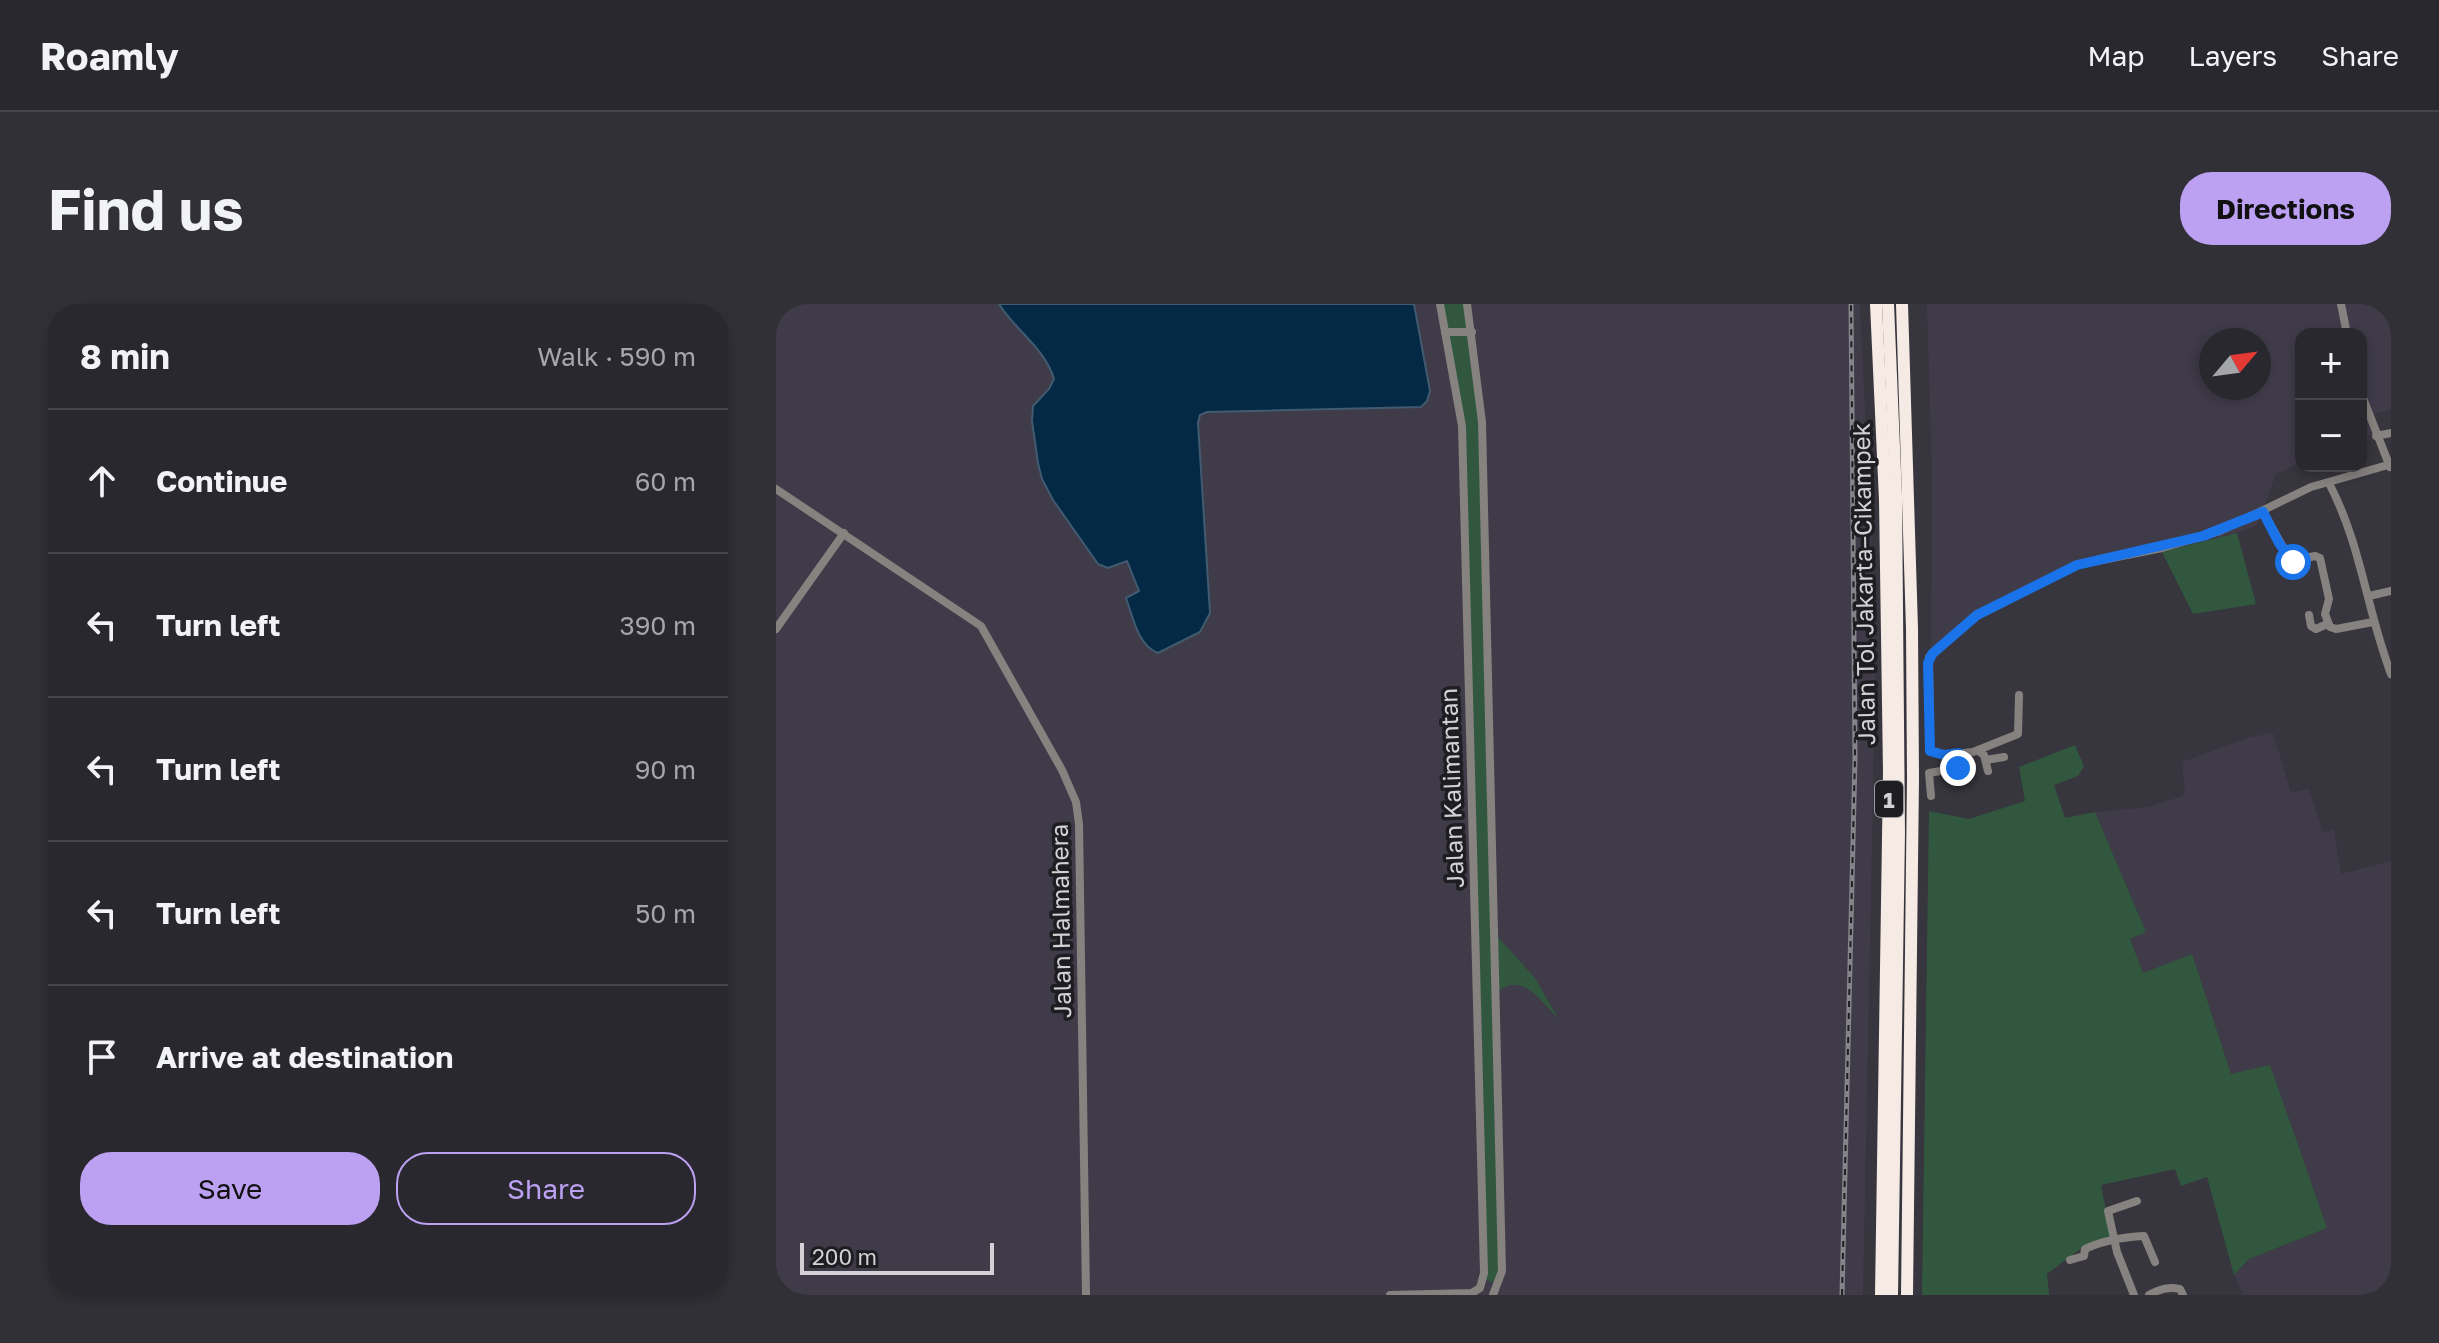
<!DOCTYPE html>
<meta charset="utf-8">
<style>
:root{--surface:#29282e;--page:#313036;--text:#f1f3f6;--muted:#a5a6aa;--line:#45444a;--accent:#bca0f2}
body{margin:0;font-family:"Golos Text",sans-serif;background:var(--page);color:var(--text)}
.controls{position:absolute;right:24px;top:24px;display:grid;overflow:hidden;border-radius:16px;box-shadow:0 4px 12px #0003}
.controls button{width:72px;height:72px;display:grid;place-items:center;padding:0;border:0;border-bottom:2px solid var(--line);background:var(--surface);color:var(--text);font:40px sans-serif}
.compass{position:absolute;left:1423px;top:24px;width:72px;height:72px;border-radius:50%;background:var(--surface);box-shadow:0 4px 12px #0003;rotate:61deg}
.scale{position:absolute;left:24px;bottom:20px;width:194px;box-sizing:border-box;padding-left:8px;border:4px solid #d3d1d6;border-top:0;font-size:22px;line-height:28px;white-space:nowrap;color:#d3d1d6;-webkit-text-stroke:6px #1e1d21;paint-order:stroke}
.stop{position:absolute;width:24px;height:24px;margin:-18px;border:6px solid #1a73e8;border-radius:50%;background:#fff}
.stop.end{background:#1a73e8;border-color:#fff;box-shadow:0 2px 8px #0008}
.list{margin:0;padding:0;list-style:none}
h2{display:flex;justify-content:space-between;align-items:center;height:104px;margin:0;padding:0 32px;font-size:34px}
h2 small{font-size:26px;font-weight:400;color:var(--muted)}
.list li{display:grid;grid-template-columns:52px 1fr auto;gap:24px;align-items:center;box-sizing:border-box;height:144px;padding:0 32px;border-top:2px solid var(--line)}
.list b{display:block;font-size:30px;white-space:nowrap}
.list em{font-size:26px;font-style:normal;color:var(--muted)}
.actions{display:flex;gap:16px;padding:24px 32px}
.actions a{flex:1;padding:18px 0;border:2px solid var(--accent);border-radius:32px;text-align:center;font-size:28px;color:var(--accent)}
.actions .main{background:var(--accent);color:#111}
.icon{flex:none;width:44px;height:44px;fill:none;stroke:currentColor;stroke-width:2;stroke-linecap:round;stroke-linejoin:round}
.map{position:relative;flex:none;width:1615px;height:991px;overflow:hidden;border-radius:32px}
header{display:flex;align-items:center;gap:48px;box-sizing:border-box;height:112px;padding:0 40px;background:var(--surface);border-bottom:2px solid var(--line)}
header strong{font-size:38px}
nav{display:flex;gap:44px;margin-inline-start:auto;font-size:28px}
.intro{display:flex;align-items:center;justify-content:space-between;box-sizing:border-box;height:192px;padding:0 48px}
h1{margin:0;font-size:56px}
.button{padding:20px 36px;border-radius:32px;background:var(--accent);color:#111;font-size:28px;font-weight:700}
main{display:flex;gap:48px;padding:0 48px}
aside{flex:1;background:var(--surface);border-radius:32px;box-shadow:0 4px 12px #0003}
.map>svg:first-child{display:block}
.built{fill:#3f3b49;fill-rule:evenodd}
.green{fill:#31583f}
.water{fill:#032944;stroke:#415b70;stroke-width:2}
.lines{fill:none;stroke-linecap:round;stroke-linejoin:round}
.minor{stroke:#86827f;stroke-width:8}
.highway{stroke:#f5eae4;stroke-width:12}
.rail-casing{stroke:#86848b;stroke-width:5}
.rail{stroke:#1e1d21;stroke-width:2;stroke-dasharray:6;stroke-linecap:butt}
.route{stroke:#1a73e8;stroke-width:10}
.labels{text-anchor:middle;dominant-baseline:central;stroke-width:7;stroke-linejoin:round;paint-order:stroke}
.shield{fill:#1e1d21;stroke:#9d9ba0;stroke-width:2}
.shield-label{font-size:22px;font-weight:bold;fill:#d3d1d6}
.street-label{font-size:24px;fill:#d3d1d6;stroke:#1e1d21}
</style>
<header>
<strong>Roamly</strong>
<nav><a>Map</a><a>Layers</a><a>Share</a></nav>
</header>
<div class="intro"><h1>Find us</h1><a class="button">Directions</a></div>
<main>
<aside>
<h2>8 min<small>Walk · 590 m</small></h2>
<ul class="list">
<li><svg class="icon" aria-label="ahead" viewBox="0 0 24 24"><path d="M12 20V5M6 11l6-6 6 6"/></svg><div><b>Continue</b></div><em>60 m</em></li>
<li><svg class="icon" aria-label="left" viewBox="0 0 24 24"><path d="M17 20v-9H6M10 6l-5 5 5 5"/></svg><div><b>Turn left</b></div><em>390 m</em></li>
<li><svg class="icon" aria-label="left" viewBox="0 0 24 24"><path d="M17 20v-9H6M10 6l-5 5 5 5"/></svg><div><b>Turn left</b></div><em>90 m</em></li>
<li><svg class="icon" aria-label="left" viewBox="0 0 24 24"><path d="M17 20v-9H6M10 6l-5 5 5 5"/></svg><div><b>Turn left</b></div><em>50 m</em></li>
<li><svg class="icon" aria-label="arrive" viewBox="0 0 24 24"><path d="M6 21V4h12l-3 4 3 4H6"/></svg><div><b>Arrive at destination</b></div></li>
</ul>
<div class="actions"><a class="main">Save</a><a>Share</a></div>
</aside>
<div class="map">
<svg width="1615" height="991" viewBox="0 0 1615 991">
<rect width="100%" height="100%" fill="#37353d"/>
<g class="built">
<path d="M0,0H1084L1100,340L1087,991H0Z"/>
<path d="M1151,0H1615V105L1595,111L1601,128L1585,134V30H1525V159L1500,170L1481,221L1461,229L1386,248L1318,258L1204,316L1155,351L1156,176ZM1435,36H1483V84H1435Z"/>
<path d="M1497,429L1515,489L1533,485L1547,528L1558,525L1565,570L1615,557V991H1467L1458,971L1473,955L1551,924L1493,761L1455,771L1416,651L1367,669L1354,635L1370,628L1319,508L1372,503L1409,491L1406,458L1474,433Z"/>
</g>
<g class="green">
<path d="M664,0H691L706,118L719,630L759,674L782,714C762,696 747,666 720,689L726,967L720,977L715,978L708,975L686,122Z"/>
<path d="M1461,229L1480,300L1417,310L1386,248Z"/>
<path d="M1299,441L1308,462L1302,472L1278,481L1289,514L1319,508L1370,628L1354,635L1367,669L1416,650L1455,770L1494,761L1551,924L1473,955L1458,971L1431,873L1405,882L1399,865L1325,881L1335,933L1303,946L1271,970L1273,991H1146L1153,507L1193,515L1249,497L1243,463Z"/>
</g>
<path class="water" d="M223,0H638L654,87L651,97L645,103L431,108L424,111L422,119L434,309L424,328L382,349C362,342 357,313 350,294L363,287L351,257L332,264L322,260L277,196L266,175L262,159L256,117L257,102L273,85L278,75C269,44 239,26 223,0Z"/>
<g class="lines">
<g class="minor">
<path d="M691,0L706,118L726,967L717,991"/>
<path d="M1565,0L1571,30"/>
<path d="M669,28H696"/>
<path d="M1585,89L1614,163"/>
<path d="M1600,132L1615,129"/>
<path d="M1553,179C1586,243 1590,304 1615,370"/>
<path d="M0,185L205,322L286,466L300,498L303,520L310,991"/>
<path d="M1487,208L1515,257L1539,252L1544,254L1553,295L1549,310L1554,323L1560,325L1597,318"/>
<path d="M1593,292L1615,287"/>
<path d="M1533,311L1535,322L1540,325L1551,320"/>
<path d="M0,325L68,229"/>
<path d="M1243,391L1242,430L1197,448L1168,451L1154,447L1153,353L1201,311L1301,261L1386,244L1444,227L1535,183L1615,160"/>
<path d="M1202,447L1208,451L1212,467"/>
<path d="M1210,456L1228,453"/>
<path d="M1155,492L1153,469L1182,464L1183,449"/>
<path d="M1294,956L1308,952L1309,945C1328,936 1347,933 1368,932L1379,958"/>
<path d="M614,991L696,989L704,984L708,969L686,122L664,0"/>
<path d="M1358,991L1341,948L1332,907L1361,897"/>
<path d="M1373,991C1383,985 1393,982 1404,985L1407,991"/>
</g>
<g class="highway">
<path d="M1100,0L1109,196L1113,468L1105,991"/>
<path d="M1112,0L1120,192L1123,529L1116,991"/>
<path d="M1126,0L1136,325L1137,474L1131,991"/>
</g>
<g class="rail-casing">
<path id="rail" d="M1066,991L1079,454L1075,0"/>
</g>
<use href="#rail" class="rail"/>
</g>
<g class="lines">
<path class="route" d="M1182,464L1183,449L1168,451L1154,447L1152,359L1156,350L1201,311L1301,261L1427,232L1487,208L1503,239L1517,258"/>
</g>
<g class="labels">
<rect class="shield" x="1099" y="477" width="28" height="36" rx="6"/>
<g class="shield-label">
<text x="1113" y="495">1</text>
</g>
<g class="street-label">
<text transform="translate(1087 280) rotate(-91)">Jalan Tol Jakarta–Cikampek</text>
<text transform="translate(675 484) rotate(-92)">Jalan Kalimantan</text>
<text transform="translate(284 617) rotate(-91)">Jalan Halmahera</text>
</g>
</g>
</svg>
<div class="controls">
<button>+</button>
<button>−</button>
</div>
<svg class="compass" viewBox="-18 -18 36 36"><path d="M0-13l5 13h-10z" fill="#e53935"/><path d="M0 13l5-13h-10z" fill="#a5a6aa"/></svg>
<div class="scale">200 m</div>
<div class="stop" style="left:1517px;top:258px"></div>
<div class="stop end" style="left:1182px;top:464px"></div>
</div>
</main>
